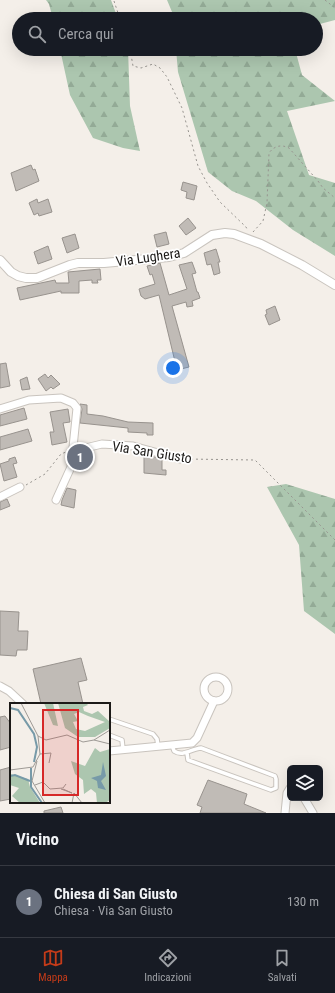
<!DOCTYPE html>
<html lang="it">
<meta charset="utf-8">
<style>
:root{--surface:#171b24;--page:#20242c;--text:#f1f3f6;--muted:#9ea1a6;--line:#363941;--accent:#c43b19}
body{margin:0;font-family:"Roboto Condensed",sans-serif;background:var(--page);color:var(--text)}
.controls{position:absolute;right:12px;bottom:12px;display:grid;overflow:hidden;border-radius:6px;box-shadow:0 4px 16px #0002}
.controls button{width:36px;height:36px;display:grid;place-items:center;padding:0;border:0;border-bottom:1px solid var(--line);background:var(--surface);color:var(--text);font:20px sans-serif}
.you{position:absolute;left:173px;top:368px;width:14px;height:14px;margin:-10px;border:3px solid #fff;border-radius:50%;background:#1a73e8;box-shadow:0 0 0 6px #1a73e833}
.badge{display:grid;place-items:center;width:26px;height:26px;border-radius:50%;background:var(--accent);color:#fff;font-size:13px;font-weight:700}
.pin{position:absolute;translate:-50% -50%;border:2px solid #fff;box-shadow:0 1px 4px #0006}
.list{margin:0;padding:0;list-style:none}
h2{display:flex;justify-content:space-between;align-items:center;height:52px;margin:0;padding:0 16px;font-size:17px}
h2 small{font-size:13px;font-weight:400;color:var(--muted)}
.list li{display:grid;grid-template-columns:26px 1fr auto;gap:12px;align-items:center;box-sizing:border-box;height:72px;padding:0 16px;border-top:1px solid var(--line)}
.list b{display:block;font-size:15px;white-space:nowrap}
.list p{margin:0;font-size:13px;white-space:nowrap;color:var(--muted)}
.list em{font-size:13px;font-style:normal;color:var(--muted)}
.icon{flex:none;width:22px;height:22px;fill:none;stroke:currentColor;stroke-width:2;stroke-linecap:round;stroke-linejoin:round}
.map{position:relative;flex:none;width:335px;height:813px;overflow:hidden}
.search{position:absolute;background:var(--surface);box-shadow:0 4px 16px #0002;left:12px;right:12px;top:12px;height:44px;display:flex;align-items:center;gap:10px;box-sizing:border-box;padding:0 14px;border-radius:22px;color:var(--muted);font-size:15px}
.sheet{height:124px;background:var(--surface)}
nav{display:flex;justify-content:space-around;align-items:center;box-sizing:border-box;height:56px;border-top:1px solid var(--line);background:var(--surface);font-size:11px;color:var(--muted)}
nav a{display:grid;justify-items:center;gap:2px}
nav .on{color:var(--accent)}
.map>svg:first-child{display:block}
.forest{fill:url(#forest-firs)}
.building{fill:#c0bbb6;stroke:#98938e}
.lines{fill:none;stroke-linecap:round;stroke-linejoin:round}
.service-casing{stroke:#c9c4be;stroke-width:5.5}
.minor-casing{stroke:#c9c4be;stroke-width:9}
.tertiary-casing{stroke:#c9c4be;stroke-width:10}
.path{stroke:#97948f;stroke-width:1;stroke-dasharray:2 3;stroke-linecap:butt}
.service{stroke:#fff;stroke-width:3.5}
.minor{stroke:#fff;stroke-width:7}
.tertiary{stroke:#fff;stroke-width:8}
.labels{text-anchor:middle;dominant-baseline:central;stroke-width:3.5;stroke-linejoin:round;paint-order:stroke}
.street-label{font-size:14px;fill:#1c1a18;stroke:#fff}
.inset-river{fill:none;stroke:#779aa8;stroke-width:2}
.inset-road{fill:none;stroke:#9e9a95;stroke-width:1}
.view{fill:#d62828;fill-opacity:0.15;stroke:#d62828;stroke-width:2}
.inset-edge{fill:none;stroke:#1c1a18;stroke-width:2}
</style>
<div class="map">
<svg width="335" height="813" viewBox="0 0 335 813">
<defs>
<pattern id="forest-firs" width="22" height="20" patternUnits="userSpaceOnUse"><rect width="22" height="20" fill="#acc6af"/><path d="M5 1l3.5 6h-7zM16 11l3.5 6h-7z" fill="#93aa96"/></pattern>
</defs>
<rect width="100%" height="100%" fill="#f4efe9"/>
<g class="forest">
<path d="M46,0H111L118,19H53L49,4Z"/>
<path d="M167,0H335V20L316,25V19H175Z"/>
<path d="M60,49H128L130,106L140,151L123,148L93,138L70,95Z"/>
<path d="M176,49H295L302,75L335,101L287,111L309,175L335,183V256L293,230L256,201L232,191L208,172L178,72Z"/>
<path d="M286,484L335,499V634L304,611L299,545L267,487Z"/>
</g>
<g class="building">
<path d="M31,165L33,170L35,169L39,181L16,191L11,173Z"/>
<path d="M183,182L197,186L194,200L186,198L187,192L181,190Z"/>
<path d="M37,199L38,203L48,199L52,212L39,216L38,213L34,215L29,203Z"/>
<path d="M188,218L196,228L186,235L179,226Z"/>
<path d="M166,232L169,244L157,247L154,235Z"/>
<path d="M75,234L79,248L67,253L62,238Z"/>
<path d="M48,246L52,259L38,264L34,252Z"/>
<path d="M216,249L220,262H218L220,273L214,275L211,264L207,265L204,253Z"/>
<path d="M192,262L196,273L192,274L197,292H198L200,298L192,301L193,306L187,307L186,302L172,306L189,367L177,370L159,295L145,299L141,296L139,289L155,284L152,274L150,275L147,266L160,263L169,295L187,289L179,265Z"/>
<path d="M100,269L101,280H97L98,283H92V280L79,281V293H61V291L20,300L17,288L55,280L56,283H69L68,272Z"/>
<path d="M275,306L280,320L269,325L265,315L267,314L266,310Z"/>
<path d="M6,363L10,386L0,388V364Z"/>
<path d="M45,374L48,378L51,375L60,384L53,389L51,387L46,391L38,379Z"/>
<path d="M27,377L30,389L22,390L20,380Z"/>
<path d="M80,404L87,405V414L103,416L128,422L153,423V435H147V433L128,432V428L80,423L82,409Z"/>
<path d="M24,408L27,419L0,426V415Z"/>
<path d="M68,409L70,422L63,423L67,442L52,445L50,432H54L50,412Z"/>
<path d="M28,429L32,441L0,450V437Z"/>
<path d="M144,454L162,459V470H166V475L144,473Z"/>
<path d="M15,457L17,463L13,464L17,477L4,481L0,464L9,461V459Z"/>
<path d="M67,488L76,490L74,508L61,505L62,500Z"/>
<path d="M7,499L10,506L0,510V502Z"/>
<path d="M0,611L19,612L18,631H28L27,650H17L16,656L0,655Z"/>
<path d="M81,658L87,680L78,682L83,704H41L33,669Z"/>
<path d="M5,716L11,724V747L0,750V717Z"/>
<path d="M11,767V799L0,801V770Z"/>
<path d="M208,780L247,794L244,804L266,813H200L202,807L197,805Z"/>
<path d="M61,807L63,813H44V811Z"/>
</g>
<g class="lines">
<g class="service-casing">
<g id="service">
<path d="M109,719L153,734L157,739L158,746"/>
<path d="M109,735L122,740L123,749"/>
<path d="M172,745L174,751C183,757 191,749 201,748L275,776L276,779V788L271,790L188,760L187,753"/>
</g>
</g>
<g class="minor-casing">
<g id="minor">
<path d="M0,409L29,400L61,398L73,403L77,408L71,467L56,500"/>
<path d="M73,451L102,444L133,446L180,459"/>
<path d="M0,497L20,487"/>
<circle cx="216" cy="689" r="12"/>
<path d="M0,686L9,691L23,704"/>
<path d="M109,751L192,743L197,738L214,701"/>
<path d="M304,798L313,813"/>
<path d="M285,813L287,793L290,788"/>
</g>
</g>
<g class="tertiary-casing">
<path id="tertiary" d="M0,260L11,272L18,276L26,278H37L70,265L78,263H104L169,257L184,253L212,235L225,233L234,234L261,244L302,265L335,285"/>
</g>
<g class="path">
<path d="M325,0L335,8"/>
<path d="M114,1L120,19"/>
<path d="M130,49L133,66L141,68L153,64L160,68L167,77L182,108L198,166L207,183L220,202L246,227L248,231"/>
<path d="M253,232L263,221L267,203L269,153C274,146 281,144 289,148L318,181L323,188L335,198"/>
<path d="M186,459L255,460L335,540"/>
<path d="M26,485L45,474L61,454L66,452"/>
</g>
<use href="#service" class="service"/>
<use href="#minor" class="minor"/>
<use href="#tertiary" class="tertiary"/>
</g>
<g class="labels">
<g class="street-label">
<text transform="translate(148 257) rotate(-8)">Via Lughera</text>
<text transform="translate(152 452) rotate(9)">Via San Giusto</text>
</g>
</g>
<g transform="translate(10 703)">
<rect width="100" height="100" fill="#f4efe9"/>
<path d="M34,0H43L48,23L43,22ZM48,0H76L78,2L73,4L74,8L82,11L88,8L100,19V25L85,34H68L55,25ZM69,9L78,13L95,19L75,28L66,26L63,19L68,18L64,11ZM85,45L90,49L100,46V97L95,100H87L86,90L81,86L74,91L73,77L65,71L61,58L75,63ZM0,71L18,76L20,84L30,100H10L2,93L9,85L0,82Z" fill="#acc6af" fill-rule="evenodd"/>
<path d="M93,59L96,73L91,78L96,87L88,85L87,78L81,75L91,72Z" fill="#779aa8"/>
<path class="inset-river" d="M0,5L8,7L24,31L27,44L24,59M21,65V84L32,100M0,73L5,72L20,78"/>
<path class="inset-road" d="M28,33L36,37L57,32L73,39L84,37L100,27M84,37L100,41M30,51L41,50L39,60M27,58L22,78L35,100M0,67L23,64L30,51L28,33L11,0M25,82L33,79L40,86L53,85L56,81M51,86L62,90L53,86M62,100L64,90L72,100"/>
<path class="view" d="M33,7H68V92H33Z"/>
<rect width="100" height="100" class="inset-edge"/>
</g>
</svg>
<div class="controls">
<button><svg class="icon" aria-label="layers" viewBox="0 0 24 24"><path d="M12 4l9 5-9 5-9-5zM3 14l9 5 9-5"/></svg></button>
</div>
<div class="you"></div>
<div class="pin badge" style="left:80px;top:457px;background:#6b7280">1</div>
<div class="search"><svg class="icon" aria-label="search" viewBox="0 0 24 24"><circle cx="10" cy="10" r="6"/><path d="M15 15l6 6"/></svg>Cerca qui</div>
</div>
<section class="sheet">
<h2>Vicino<small></small></h2>
<ul class="list">
<li><span class="badge" style="background:#6b7280">1</span><div><b>Chiesa di San Giusto</b><p>Chiesa · Via San Giusto</p></div><em>130 m</em></li>
</ul>
</section>
<nav>
<a class="on"><svg class="icon" aria-label="map" viewBox="0 0 24 24"><path d="M3 6l6-2 6 2 6-2v14l-6 2-6-2-6 2zM9 4v14M15 6v14"/></svg>Mappa</a>
<a><svg class="icon" aria-label="directions" viewBox="0 0 24 24"><path d="M12 3l9 9-9 9-9-9zM9 14v-3h6M13 9l2 2-2 2"/></svg>Indicazioni</a>
<a><svg class="icon" aria-label="saved" viewBox="0 0 24 24"><path d="M7 4h10v16l-5-4-5 4z"/></svg>Salvati</a>
</nav>
